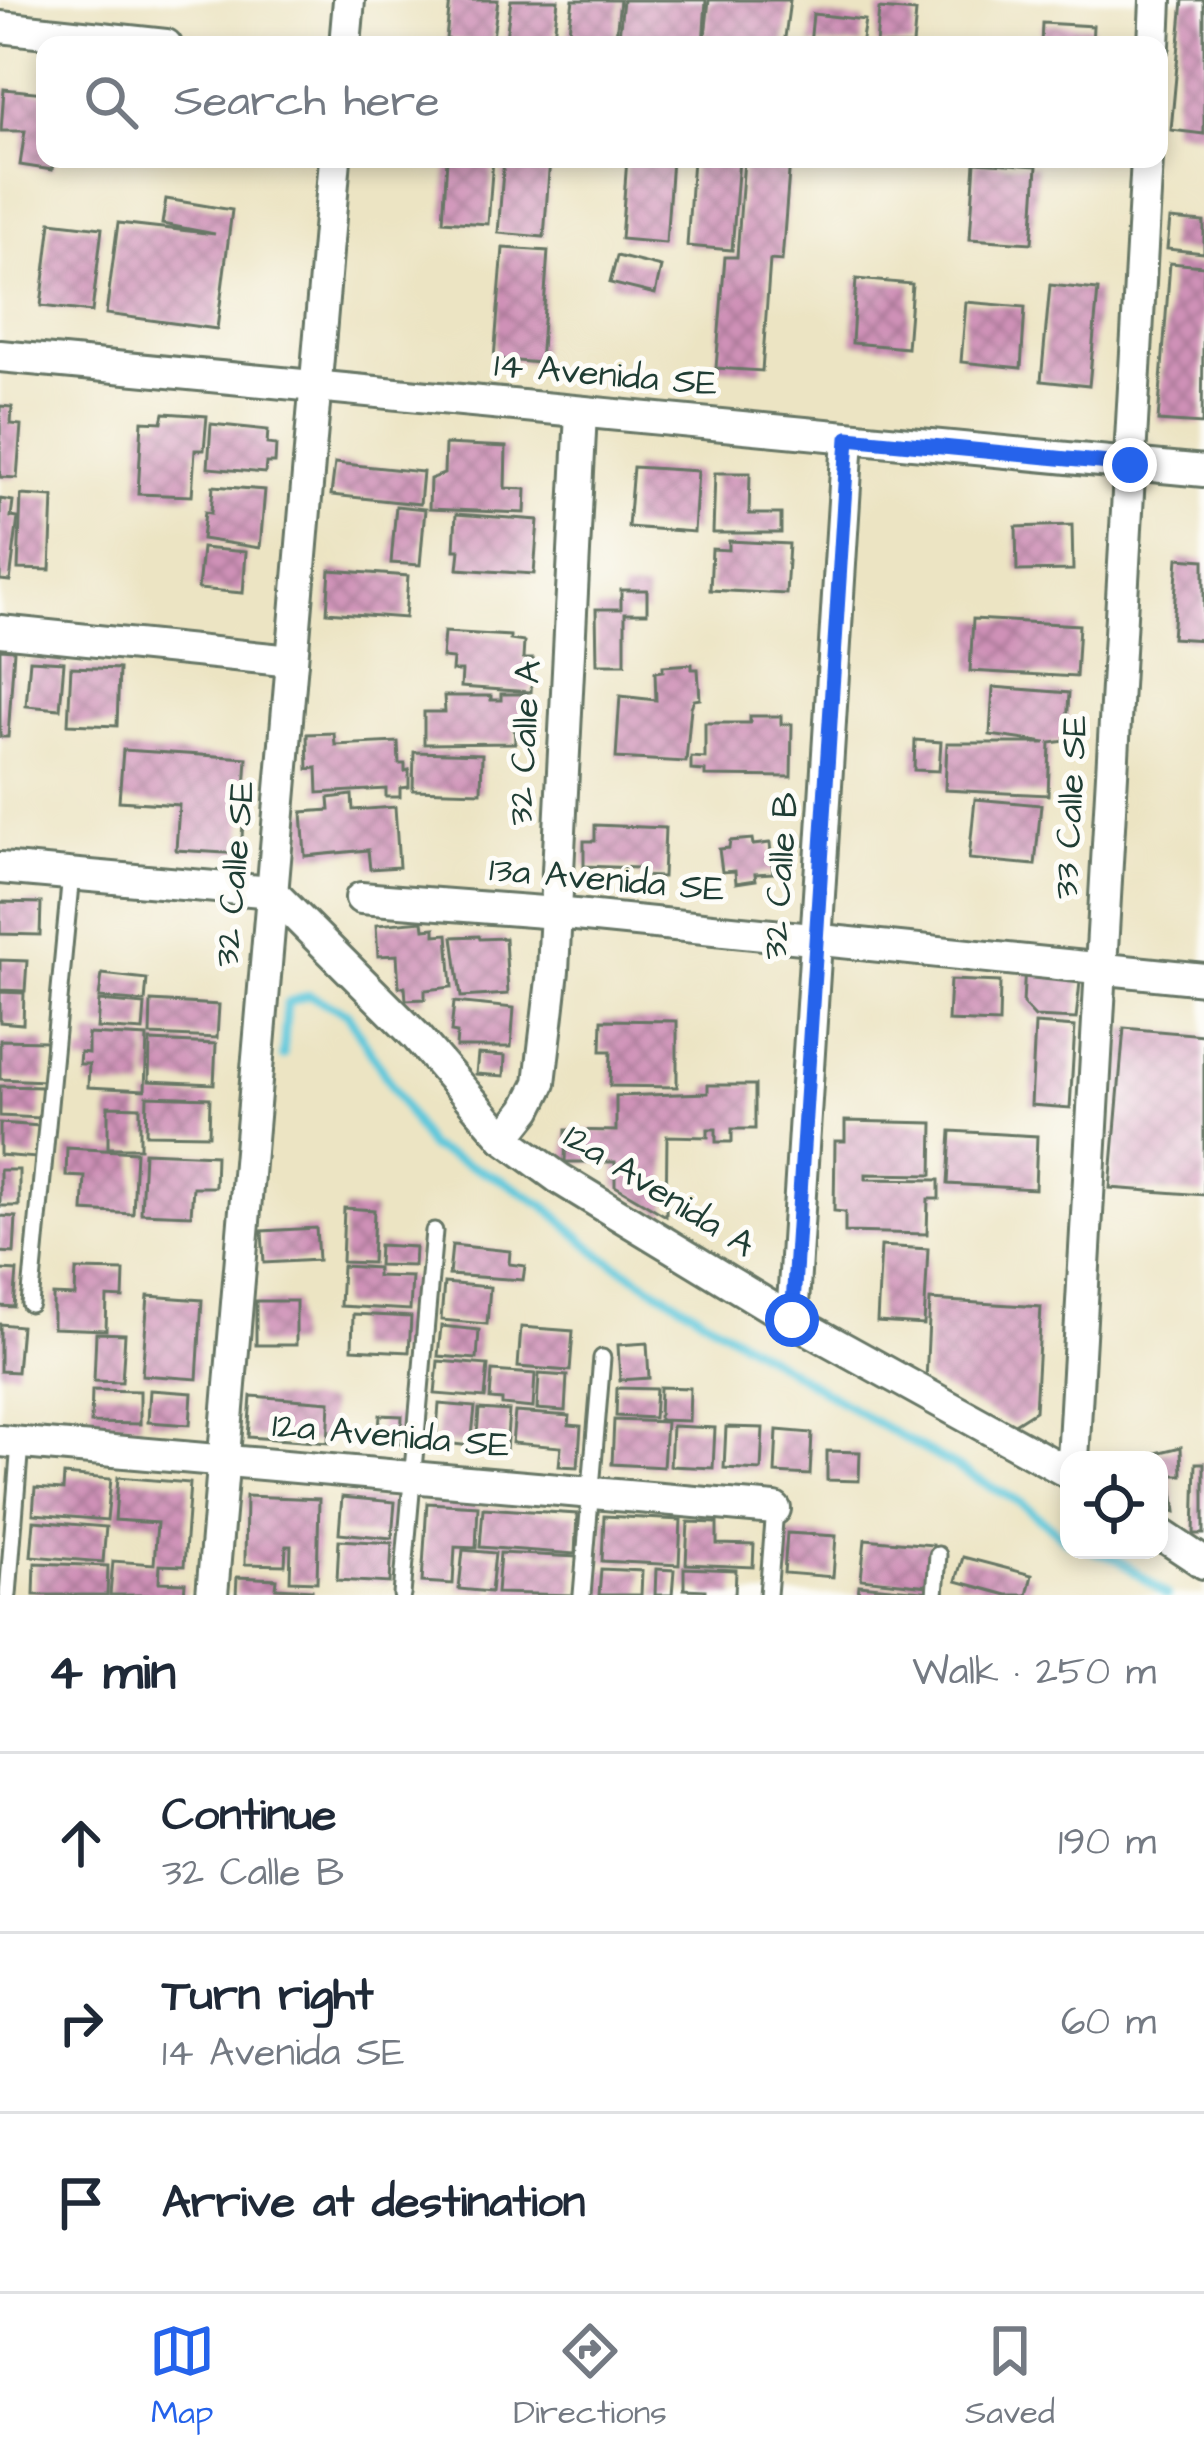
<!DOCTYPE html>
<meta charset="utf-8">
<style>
:root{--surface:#fff;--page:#f2f2f3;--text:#1f2937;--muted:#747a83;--line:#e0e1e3;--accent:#2563eb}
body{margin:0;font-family:"Architects Daughter",sans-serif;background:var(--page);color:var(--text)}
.controls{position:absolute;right:36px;bottom:36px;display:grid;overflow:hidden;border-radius:24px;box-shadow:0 6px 18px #0003}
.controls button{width:108px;height:108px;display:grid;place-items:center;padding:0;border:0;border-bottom:3px solid var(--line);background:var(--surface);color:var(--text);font:60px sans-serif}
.stop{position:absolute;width:36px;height:36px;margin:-27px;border:9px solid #2563eb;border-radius:50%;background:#fff}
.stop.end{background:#2563eb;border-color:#fff;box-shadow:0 3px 12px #0008}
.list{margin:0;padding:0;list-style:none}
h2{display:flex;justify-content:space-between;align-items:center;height:156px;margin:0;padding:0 48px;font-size:51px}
h2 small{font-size:39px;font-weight:400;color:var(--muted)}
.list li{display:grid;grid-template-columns:78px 1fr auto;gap:36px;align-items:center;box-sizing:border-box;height:180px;padding:0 48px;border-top:3px solid var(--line)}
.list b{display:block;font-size:45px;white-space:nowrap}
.list p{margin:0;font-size:39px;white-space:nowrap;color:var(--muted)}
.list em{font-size:39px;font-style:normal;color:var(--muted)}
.icon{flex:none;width:66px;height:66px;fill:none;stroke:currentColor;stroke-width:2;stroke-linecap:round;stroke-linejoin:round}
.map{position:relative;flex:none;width:1204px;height:1595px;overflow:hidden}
.search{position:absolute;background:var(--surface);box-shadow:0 6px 18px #0003;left:36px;right:36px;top:36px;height:132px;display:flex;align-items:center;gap:30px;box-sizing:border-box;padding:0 42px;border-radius:24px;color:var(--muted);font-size:45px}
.sheet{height:696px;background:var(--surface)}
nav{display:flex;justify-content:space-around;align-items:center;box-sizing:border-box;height:168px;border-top:3px solid var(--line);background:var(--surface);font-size:33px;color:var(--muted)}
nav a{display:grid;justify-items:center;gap:6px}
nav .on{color:var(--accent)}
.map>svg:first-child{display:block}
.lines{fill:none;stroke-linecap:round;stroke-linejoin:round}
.stream{stroke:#5fc8db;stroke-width:9}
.building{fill:url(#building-cross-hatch)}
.lane-casing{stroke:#677766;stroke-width:21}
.street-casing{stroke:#677766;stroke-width:36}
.lane{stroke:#fff;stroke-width:15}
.street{stroke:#fff;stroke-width:30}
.route{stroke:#2563eb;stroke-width:15}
.labels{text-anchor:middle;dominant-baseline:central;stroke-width:10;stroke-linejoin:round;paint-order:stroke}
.street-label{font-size:36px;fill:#1f3d34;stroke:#fdfcf7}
</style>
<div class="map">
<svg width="1204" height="1595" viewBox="0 0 1204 1595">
<defs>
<pattern id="building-cross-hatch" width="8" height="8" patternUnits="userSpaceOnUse" patternTransform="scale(3)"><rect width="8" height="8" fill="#cf91b7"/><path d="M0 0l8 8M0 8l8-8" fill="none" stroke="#a77896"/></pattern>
</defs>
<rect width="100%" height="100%" fill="#fdfcf7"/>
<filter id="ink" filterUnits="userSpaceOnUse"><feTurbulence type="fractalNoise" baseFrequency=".00833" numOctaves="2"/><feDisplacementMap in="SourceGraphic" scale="24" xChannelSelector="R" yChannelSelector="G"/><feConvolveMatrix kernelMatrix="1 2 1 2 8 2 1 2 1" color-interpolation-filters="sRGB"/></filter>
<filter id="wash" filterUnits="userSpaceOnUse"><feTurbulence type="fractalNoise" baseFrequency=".004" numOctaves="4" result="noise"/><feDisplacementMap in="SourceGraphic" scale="48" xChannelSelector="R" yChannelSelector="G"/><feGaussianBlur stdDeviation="2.7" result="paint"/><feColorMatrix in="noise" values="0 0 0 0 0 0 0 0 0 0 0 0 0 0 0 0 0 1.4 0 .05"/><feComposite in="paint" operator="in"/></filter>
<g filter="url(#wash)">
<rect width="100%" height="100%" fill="#ece4c3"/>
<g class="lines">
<g class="stream">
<path d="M283,1056L287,1003L309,995L347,1013L429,1147L504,1181L546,1207L602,1256L878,1424L1021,1503L1069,1542"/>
<path d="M1091,1550L1119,1560L1167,1595"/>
</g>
</g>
<g id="blocks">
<g class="building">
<path d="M450,0H498L492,45L446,39Z"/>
<path d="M511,0H558L553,45H505Z"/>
<path d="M573,0H620L615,45H567Z"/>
<path d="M623,0H706L703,45H618Z"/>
<path d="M709,0H790L784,45H704Z"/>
<path d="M1183,0H1204V134L1171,130Z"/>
<path d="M879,9L916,12L913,45H876Z"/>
<path d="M813,14L865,20L861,45H810Z"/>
<path d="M1042,23L1093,26L1092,45H1041Z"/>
<path d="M4,89L45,93V159H53L52,170L20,165L25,131H1Z"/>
<path d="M447,159H493L488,224L443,221Z"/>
<path d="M504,159H550L544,237L498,233Z"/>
<path d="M627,159H672L666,243L621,239Z"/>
<path d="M693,159H739L732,250L687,246Z"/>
<path d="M744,159H790L782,261L770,260L762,371L716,368L725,257H737Z"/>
<path d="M975,162L1037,166L1032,243L970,239Z"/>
<path d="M166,199L232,210L217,329L106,314L118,223L215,234L162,224Z"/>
<path d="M1170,219L1204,222V253L1167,249Z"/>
<path d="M51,222L102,228L92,312L41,306Z"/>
<path d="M503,248L548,251L540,363L494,359Z"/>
<path d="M617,256L661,267L655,294L610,283Z"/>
<path d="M1170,263L1204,266L1202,424L1158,421Z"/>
<path d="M856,279L912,284L907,348L852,343Z"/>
<path d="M1050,285L1098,290L1089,386L1041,381Z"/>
<path d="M966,302L1025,307L1021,368L961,362Z"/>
<path d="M0,406L12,407L11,424L21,425L17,478L0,477Z"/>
<path d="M164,413L207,416L204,450H195L192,496L138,494L142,421L162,422Z"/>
<path d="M211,424L268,430L267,444L276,445L275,463H266L265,473L208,468Z"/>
<path d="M445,444L506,447L505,488L526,489L525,513L429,509L430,479L444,474Z"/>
<path d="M335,463L423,472L420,504L331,495Z"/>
<path d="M633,467L698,471L694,532L628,527Z"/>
<path d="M715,473H750L749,514H781V533H713Z"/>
<path d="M213,486L265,490L260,548L202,539L205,512L211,513Z"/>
<path d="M21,495L53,497L50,570L18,569Z"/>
<path d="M0,499L13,501L11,517L18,518L10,581L0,580Z"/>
<path d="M396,506L425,509L420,565L391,563Z"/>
<path d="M456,514L538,520L534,574L458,569L460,550H454Z"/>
<path d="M1072,525L1073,570L1017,571L1016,527Z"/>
<path d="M729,541L789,544L786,594L710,590L712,549L729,550Z"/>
<path d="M202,548L246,552L243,593L198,589Z"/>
<path d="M1178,558L1204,560V640L1172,638Z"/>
<path d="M330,570L408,576L405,618L327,612Z"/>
<path d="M621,590H647V613H625V664H597L596,609H621Z"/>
<path d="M973,619L1079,625L1076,677L970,671Z"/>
<path d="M444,632L510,636V640L524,642L523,659H533L531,692L461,687L462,671H452L453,659L442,658Z"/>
<path d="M0,649L14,650L8,737H0Z"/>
<path d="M30,660L64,662L60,709L26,706Z"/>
<path d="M692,664V669H698L700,699L694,700L691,707L686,762L616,758L620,696L656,700L655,672L663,671V666Z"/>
<path d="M71,667L119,669L117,726L68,724Z"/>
<path d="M993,687L1069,693L1066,741L1050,743L1048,795L945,790L947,743H1046L990,735Z"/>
<path d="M501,694H527L528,721L514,722L515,743L424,744V712H445L444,696H491V700H501Z"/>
<path d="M750,716H781V724H792L791,777L705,776V771L691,770V757L705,758V723H750Z"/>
<path d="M334,733L335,745L398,742L399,764H405V771L409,770V787L400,788V797H386V789L318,793L317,768L308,769L307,734Z"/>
<path d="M915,740L941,742L939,771L914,770Z"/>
<path d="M123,750L247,758L241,854L176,850L179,805L119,801Z"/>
<path d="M414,752L482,754L481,792L413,790Z"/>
<path d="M352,795L353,810L395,807L399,867L370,869L368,850L305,856L302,812L330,810L329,798Z"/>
<path d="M975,799L1041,805L1035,865L969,859Z"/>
<path d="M595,825L665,828L663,877L638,876V868L584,866V841H595Z"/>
<path d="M752,839L753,845L770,843L773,873L755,874L756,880L736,883L735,871L722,872L719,849L729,848L730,841Z"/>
<path d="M0,902L41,903L40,935L0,934Z"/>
<path d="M423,921L424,929L435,928V935L448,934L452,987L425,990V999L406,1000L405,987H399L397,955L378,956L376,925Z"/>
<path d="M479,936L480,939L505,938L508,994L461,997L453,937Z"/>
<path d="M0,960L27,961L25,991L0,990Z"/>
<path d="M1025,963H1064L1080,982L1076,1019L1035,1017L1023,1004Z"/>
<path d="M102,974L147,979L145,1002L99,998Z"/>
<path d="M950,980L1000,982L999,1023L948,1021Z"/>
<path d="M0,992L24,993L23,1024L0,1022Z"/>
<path d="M99,1001L145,1005L143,1031L97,1028Z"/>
<path d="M151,1001L219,1005L217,1038L150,1035Z"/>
<path d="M454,1002L514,1008L511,1047H456L457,1033L451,1032Z"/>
<path d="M602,1020L677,1021V1087L610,1086L611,1051H601Z"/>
<path d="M1035,1024L1075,1027L1070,1108L1031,1105Z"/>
<path d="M1124,1028L1204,1035V1195L1110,1188Z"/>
<path d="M88,1034L147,1037L145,1090L88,1087L89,1064H79L80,1052L88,1053Z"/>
<path d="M0,1040L46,1041L45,1081L0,1079Z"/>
<path d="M150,1041L216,1044L214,1084L149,1081Z"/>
<path d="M478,1054L505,1056L504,1076L476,1074Z"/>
<path d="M708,1085H755V1129H732V1142H716V1129H708V1137L667,1136L666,1216L615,1186V1162H565L566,1130L616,1131V1096L708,1093Z"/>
<path d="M0,1086L42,1087L40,1118L0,1116Z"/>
<path d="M147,1096L210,1098L209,1135L146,1134Z"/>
<path d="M108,1106L140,1107V1148H108Z"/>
<path d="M845,1121L933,1123L932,1175L866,1174V1179L939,1180V1199H928L927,1234L845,1232V1212L834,1211L835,1141H845Z"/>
<path d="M0,1123L39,1126L36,1158L0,1155Z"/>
<path d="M951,1131L1037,1136L1035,1189L948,1184Z"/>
<path d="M67,1148L136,1152L133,1214L83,1211L85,1177L66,1176Z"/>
<path d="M144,1152L216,1155L215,1187H193L191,1215L141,1213Z"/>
<rect x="0" y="1170" width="19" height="36"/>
<path d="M344,1208L374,1210L372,1263L342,1262Z"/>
<path d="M0,1216L16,1217L14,1253L0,1252Z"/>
<path d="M316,1228L318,1260L264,1263L262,1231Z"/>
<path d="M379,1245L415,1247L414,1266L378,1265Z"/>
<path d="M452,1245L510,1251L509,1264L525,1266L523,1280L449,1275Z"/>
<path d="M881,1246L928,1249L924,1325L877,1322Z"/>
<path d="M342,1266L377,1268V1276L412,1277L410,1310L340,1306Z"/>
<path d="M0,1270L17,1271L14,1307L0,1306Z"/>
<path d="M76,1270L124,1271L123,1298L107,1297L106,1330L53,1328V1295L75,1296Z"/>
<path d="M444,1283L490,1287L487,1324L441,1320Z"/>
<path d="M148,1296L202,1300L197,1379L142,1375Z"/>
<path d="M930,1300L1041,1307L1035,1411L1013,1425L926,1380Z"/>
<rect x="256" y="1301" width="40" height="44"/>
<path d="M353,1314L411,1317L409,1352L352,1349Z"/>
<path d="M0,1324L21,1326L17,1372L0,1371Z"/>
<path d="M441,1326L479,1330L477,1359L438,1356Z"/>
<path d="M521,1327L573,1331L570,1371L518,1367Z"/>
<path d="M96,1333L125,1334L122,1382L94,1381Z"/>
<path d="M647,1343L649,1378L620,1380L618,1345Z"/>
<path d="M438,1361L488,1365L485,1398L435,1394Z"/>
<path d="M492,1371L535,1374L533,1408L502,1405V1400L490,1399Z"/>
<path d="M539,1374L567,1376L565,1411L537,1409Z"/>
<path d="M660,1387L690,1388L689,1421L659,1420Z"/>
<path d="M617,1388L656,1389L654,1418L616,1416Z"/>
<path d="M92,1390L140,1391V1424L91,1423Z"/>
<path d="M150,1390L192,1393L190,1425L148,1422Z"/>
<path d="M251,1396L330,1402L328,1443L248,1437Z"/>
<path d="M439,1404L475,1407L471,1446L436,1442Z"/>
<path d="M479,1409L509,1411L506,1451L476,1449Z"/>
<path d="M515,1412L570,1416L569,1425L581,1426L578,1467L559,1466L561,1447L512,1443Z"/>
<path d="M380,1415L402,1416L401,1444L378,1443Z"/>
<path d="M614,1420L666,1422L663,1467L612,1464Z"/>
<path d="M672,1426L715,1428L713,1468L670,1466Z"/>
<path d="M726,1427L763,1428L761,1470L724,1468Z"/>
<path d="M777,1430L812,1433L810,1475L775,1473Z"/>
<path d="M1181,1447L1182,1475H1171L1176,1512L1159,1509V1460H1144V1456Z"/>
<path d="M827,1451L860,1452L859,1481L827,1480Z"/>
<path d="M1196,1463H1204V1534H1194Z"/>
<path d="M64,1475L111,1479L107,1520L33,1514L35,1488L63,1490Z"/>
<path d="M118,1477L190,1483L184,1566L160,1565L159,1582L185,1583L184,1595H110L113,1561L154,1564L157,1523L115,1520Z"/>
<path d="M246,1496L319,1499L317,1582L290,1581L291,1546H286L285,1565L245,1564Z"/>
<path d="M342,1497L395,1502L392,1538L339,1533Z"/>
<path d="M427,1503L478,1506L476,1548L455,1547L453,1584L422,1582Z"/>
<path d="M483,1508L577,1514L575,1554L480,1547Z"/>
<path d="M604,1516L681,1520L679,1565L602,1561Z"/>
<path d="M34,1521L106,1527L103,1562L31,1556Z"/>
<path d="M688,1522L717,1523V1544L754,1545L753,1567L686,1564Z"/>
<path d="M787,1533L836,1536L833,1577L784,1573Z"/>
<path d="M865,1539L933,1545L929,1586L861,1579Z"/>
<path d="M339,1540L392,1543L390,1583L337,1580Z"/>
<path d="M463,1550L495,1553L491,1592L459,1589Z"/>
<path d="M500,1553L577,1557L574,1595L497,1593Z"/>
<path d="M963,1557L1032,1575L1027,1595H1007L956,1581Z"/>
<path d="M35,1563L108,1566L107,1595H34Z"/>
<path d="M684,1568L736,1570L735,1595H705V1590L684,1589Z"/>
<path d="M601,1569L642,1571L641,1595H599Z"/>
<path d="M656,1569L674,1570L672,1595H655Z"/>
<path d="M237,1577L277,1579L276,1588L312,1590V1595H236Z"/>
<path d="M859,1585L934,1592V1595H858Z"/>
</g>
</g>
</g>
<g filter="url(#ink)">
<use href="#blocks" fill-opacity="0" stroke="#677766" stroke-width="3"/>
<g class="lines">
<g class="lane-casing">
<g id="lane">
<path d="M30,1304L71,874"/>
<path d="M8,1595L20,1443"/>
<path d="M402,1595L434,1231"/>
<path d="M582,1595L602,1358"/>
<path d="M768,1595L775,1509"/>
<path d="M935,1595L938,1555"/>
</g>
</g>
<g class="street-casing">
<g id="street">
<path d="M0,27L166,45"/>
<path d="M345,45L349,0"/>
<path d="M1154,45L1156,0"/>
<path d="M0,356L1204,471"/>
<path d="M0,631L292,661"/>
<path d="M0,868L272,892L416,1036L504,1138L560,1179L792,1320L1069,1473"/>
<path d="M361,898L556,913L1204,979"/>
<path d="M504,1138L527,1109L540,1083L553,971L581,412"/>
<path d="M792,1320L848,438"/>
<path d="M0,1441L775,1509"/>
<path d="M1073,1460L1147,159"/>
<path d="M1159,1533L1204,1563"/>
<path d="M212,1595L335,159"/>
</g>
</g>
<use href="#lane" class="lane"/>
<use href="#street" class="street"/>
</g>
</g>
<g class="lines" filter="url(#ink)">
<path class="route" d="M792,1320L848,438L1130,465"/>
</g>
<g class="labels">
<g class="street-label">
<text transform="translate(606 375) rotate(5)">14 Avenida SE</text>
<text transform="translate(525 743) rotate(-87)">32 Calle A</text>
<text transform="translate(1071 807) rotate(-87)">33 Calle SE</text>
<text transform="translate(235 874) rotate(-85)">32 Calle SE</text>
<text transform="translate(781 876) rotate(-86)">32 Calle B</text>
<text transform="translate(607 880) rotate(5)">13a Avenida SE</text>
<text transform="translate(659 1191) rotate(32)">12a Avenida A</text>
<text transform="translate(391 1436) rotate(5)">12a Avenida SE</text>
</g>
</g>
</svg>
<div class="controls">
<button><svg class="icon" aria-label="locate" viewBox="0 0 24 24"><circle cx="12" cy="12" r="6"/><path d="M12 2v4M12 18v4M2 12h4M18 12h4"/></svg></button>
</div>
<div class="stop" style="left:792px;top:1320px"></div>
<div class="stop end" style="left:1130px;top:465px"></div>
<div class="search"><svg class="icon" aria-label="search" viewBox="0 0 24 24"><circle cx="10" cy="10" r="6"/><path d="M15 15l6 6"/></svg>Search here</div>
</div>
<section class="sheet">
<h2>4 min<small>Walk · 250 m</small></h2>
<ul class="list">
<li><svg class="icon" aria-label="ahead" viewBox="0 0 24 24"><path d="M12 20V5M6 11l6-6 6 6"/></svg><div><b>Continue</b><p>32 Calle B</p></div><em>190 m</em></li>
<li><svg class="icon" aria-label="right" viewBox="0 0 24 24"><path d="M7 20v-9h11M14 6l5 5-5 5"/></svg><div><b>Turn right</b><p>14 Avenida SE</p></div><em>60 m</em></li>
<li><svg class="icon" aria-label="arrive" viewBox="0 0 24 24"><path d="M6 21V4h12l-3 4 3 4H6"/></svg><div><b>Arrive at destination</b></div></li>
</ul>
</section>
<nav>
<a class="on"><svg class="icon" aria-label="map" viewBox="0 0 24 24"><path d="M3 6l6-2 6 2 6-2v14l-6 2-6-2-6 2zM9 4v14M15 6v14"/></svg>Map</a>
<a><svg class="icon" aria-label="directions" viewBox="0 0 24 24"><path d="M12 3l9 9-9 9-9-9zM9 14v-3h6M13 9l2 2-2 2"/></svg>Directions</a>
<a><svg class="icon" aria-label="saved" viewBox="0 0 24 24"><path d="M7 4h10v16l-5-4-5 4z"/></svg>Saved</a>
</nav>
